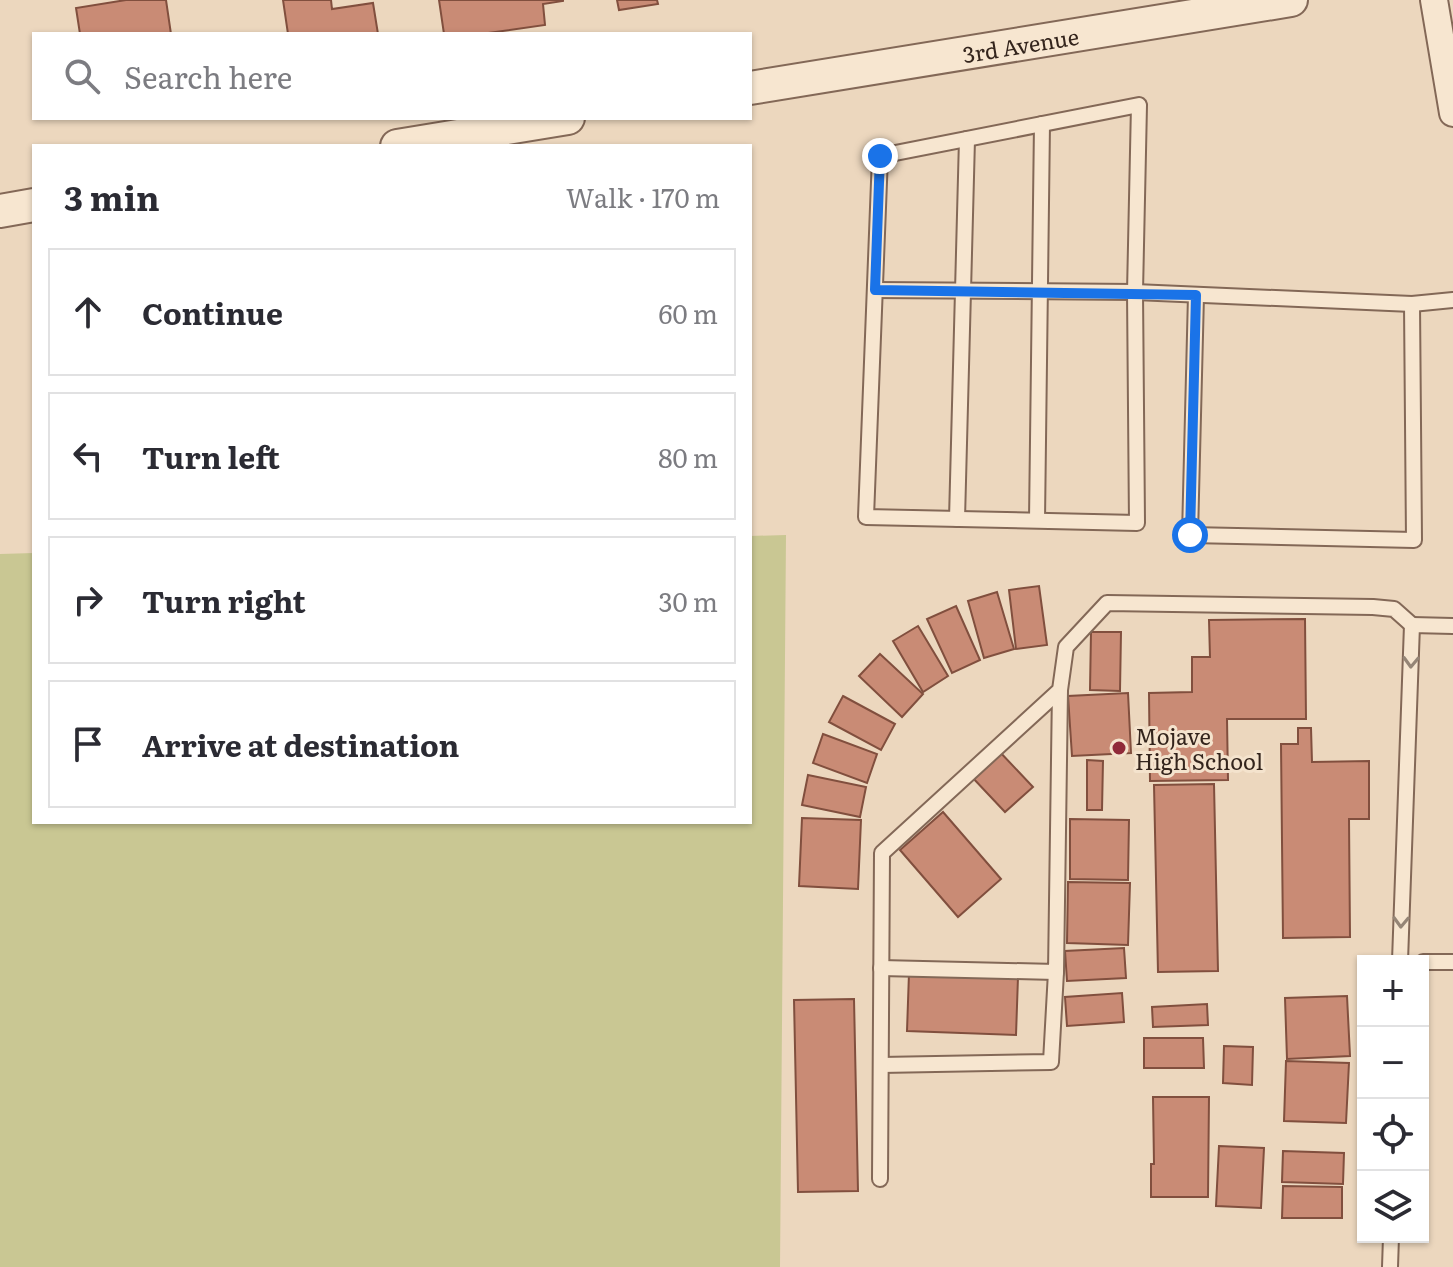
<!DOCTYPE html>
<meta charset="utf-8">
<style>
:root{--surface:#fff;--page:#f2f2f3;--text:#2b2b33;--muted:#7c7c81;--line:#e1e1e2}
body{margin:0;font-family:Literata,serif;background:var(--page);color:var(--text)}
.controls{position:absolute;right:24px;bottom:24px;display:grid;overflow:hidden;border-radius:0px;box-shadow:0 2px 6px #0004}
.controls button{width:72px;height:72px;display:grid;place-items:center;padding:0;border:0;border-bottom:2px solid var(--line);background:var(--surface);color:var(--text);font:40px sans-serif}
.stop{position:absolute;width:24px;height:24px;margin:-18px;border:6px solid #1a73e8;border-radius:50%;background:#fff}
.stop.end{background:#1a73e8;border-color:#fff;box-shadow:0 2px 8px #0008}
.list{margin:0;padding:0;list-style:none}
h2{display:flex;justify-content:space-between;align-items:center;height:104px;margin:0;padding:0 32px;font-size:34px}
h2 small{font-size:26px;font-weight:400;color:var(--muted)}
.list li{display:grid;grid-template-columns:52px 1fr auto;gap:24px;align-items:center;box-sizing:border-box;height:128px;margin:0 16px 16px;padding:0 16px;border:2px solid var(--line);border-radius:0px}
.list b{display:block;font-size:30px;white-space:nowrap}
.list em{font-size:26px;font-style:normal;color:var(--muted)}
.icon{flex:none;width:44px;height:44px;fill:none;stroke:currentColor;stroke-width:2;stroke-linecap:round;stroke-linejoin:round}
.map{position:relative;flex:none;width:1453px;height:1267px;overflow:hidden}
.search{position:absolute;background:var(--surface);box-shadow:0 2px 6px #0004;left:32px;top:32px;width:720px;height:88px;display:flex;align-items:center;gap:20px;box-sizing:border-box;padding:0 28px;border-radius:0px;color:var(--muted);font-size:30px}
.panel{position:absolute;background:var(--surface);box-shadow:0 2px 6px #0004;left:32px;top:144px;width:720px;height:680px;border-radius:0px}
.map>svg:first-child{display:block}
.green{fill:#c9c793}
.building{fill:#c98b75;stroke:#814f3e;stroke-width:2}
.lines{fill:none;stroke-linecap:round;stroke-linejoin:round}
.service-casing{stroke:#836857;stroke-width:18}
.minor-casing{stroke:#836857;stroke-width:30}
.tertiary-casing{stroke:#836857;stroke-width:36}
.service{stroke:#f7e6d0;stroke-width:14}
.minor{stroke:#f7e6d0;stroke-width:26}
.tertiary{stroke:#f7e6d0;stroke-width:32}
.oneway{stroke:#958576}
.route{stroke:#1a73e8;stroke-width:10}
.poi-dot{fill:#902a39;stroke:#f4e3cd;stroke-width:3}
.labels{text-anchor:middle;dominant-baseline:central;stroke-width:6;stroke-linejoin:round;paint-order:stroke}
.street-label{font-size:22px;fill:#33241c;stroke:#f4e3cd}
.poi-label{font-size:22px;fill:#33241c;stroke:#f4e3cd;text-anchor:start}
</style>
<div class="map">
<svg width="1453" height="1267" viewBox="0 0 1453 1267">
<rect width="100%" height="100%" fill="#ecd7be"/>
<path class="green" d="M786,535L780,1267H0V554L34,553V822H750V536Z"/>
<g class="building">
<path d="M126,0H166L171,34H80L76,8Z"/>
<path d="M283,0H331L332,9L373,3L378,34H288Z"/>
<path d="M439,0H563V1L543,4L545,25L481,34H444Z"/>
<path d="M617,0H657L658,4L619,10Z"/>
<path d="M1039,586L1047,645L1016,649L1009,590Z"/>
<path d="M997,592L1014,649L984,658L968,601Z"/>
<path d="M956,606L980,660L952,673L927,619Z"/>
<path d="M1305,619L1306,719H1227L1228,780L1150,781L1149,693L1192,692V657H1210L1209,620Z"/>
<path d="M918,626L948,676L923,692L893,641Z"/>
<path d="M1091,632H1121L1120,691L1090,690Z"/>
<path d="M880,654L923,694L902,717L859,676Z"/>
<path d="M1128,693L1131,753L1072,756L1068,696Z"/>
<path d="M843,696L895,724L881,750L829,722Z"/>
<path d="M1298,728H1311L1312,762L1369,761V819H1349L1350,937L1283,938L1281,744H1298Z"/>
<path d="M823,734L877,754L867,783L813,763Z"/>
<path d="M998,750L1033,787L1005,812L971,776Z"/>
<path d="M1087,760L1103,761L1102,810H1087Z"/>
<path d="M808,775L866,787L860,817L802,805Z"/>
<path d="M1214,784L1218,971L1158,972L1154,785Z"/>
<path d="M943,812L1001,879L958,917L900,850Z"/>
<path d="M802,818L861,820L858,889L799,886Z"/>
<path d="M1070,819L1129,820L1128,880L1070,879Z"/>
<path d="M1068,882L1130,883L1128,945L1067,943Z"/>
<path d="M1124,948L1126,978L1067,981L1065,951Z"/>
<path d="M909,973L1018,977L1016,1035L907,1031Z"/>
<path d="M1122,993L1124,1022L1067,1026L1065,997Z"/>
<path d="M1347,996L1350,1056L1287,1059L1285,998Z"/>
<path d="M854,999L858,1191L798,1192L794,1000Z"/>
<path d="M1207,1004L1208,1025L1153,1027L1152,1007Z"/>
<path d="M1144,1038H1203L1204,1068H1144Z"/>
<path d="M1224,1046L1253,1047L1252,1085L1223,1083Z"/>
<path d="M1286,1061L1349,1063L1346,1123L1284,1121Z"/>
<path d="M1153,1097H1209L1208,1197H1151V1164H1154Z"/>
<path d="M1219,1146L1264,1148L1261,1208L1216,1206Z"/>
<path d="M1283,1151L1344,1153L1343,1184L1282,1182Z"/>
<path d="M1283,1186L1342,1187V1218H1282Z"/>
</g>
<g class="lines">
<g class="service-casing">
<g id="service">
<path d="M1139,105L1135,292L1137,523L866,517L880,156Z"/>
<path d="M875,290L1135,292L1412,304L1453,300"/>
<path d="M1196,295L1190,535L1414,540L1412,304"/>
<path d="M957,519L967,139"/>
<path d="M1037,520L1042,124"/>
<path d="M1400,961L1412,625L1453,626"/>
<path d="M1423,962H1453"/>
<path d="M881,968L1056,972L1060,690"/>
<path d="M881,1065L1051,1062L1056,972"/>
<path d="M880,1179L882,853L1060,690L1066,647L1107,603L1373,607L1394,609L1412,625"/>
<path d="M1390,1267L1391,1237"/>
</g>
</g>
<g class="minor-casing">
<path id="minor" d="M1434,0L1453,113"/>
</g>
<g class="tertiary-casing">
<g id="tertiary">
<path id="s1" d="M750,88L1291,0"/>
<path d="M397,146L568,118"/>
<path d="M0,211L34,205"/>
</g>
</g>
<use href="#service" class="service"/>
<use href="#minor" class="minor"/>
<use href="#tertiary" class="tertiary"/>
</g>
<defs><path id="oneway-chevron" d="M-2-3.5L2.5 0L-2 3.5" fill="none" stroke-width="1.6" stroke-linecap="round" stroke-linejoin="round" transform="scale(2)"/></defs>
<g class="oneway">
<use href="#oneway-chevron" transform="translate(1411 662) rotate(92)"/>
<use href="#oneway-chevron" transform="translate(1401 922) rotate(92)"/>
</g>
<g class="lines">
<path class="route" d="M880,156L875,290L1196,295L1190,535"/>
</g>
<circle class="poi-dot" cx="1119" cy="748" r="8"/>
<g class="labels">
<g class="street-label">
<text stroke="none"><textPath href="#s1" startOffset="274">3rd Avenue</textPath></text>
</g>
<g class="poi-label">
<text x="1135" y="735">Mojave<tspan x="1135" dy="25">High School</tspan></text>
</g>
</g>
</svg>
<div class="controls">
<button>+</button>
<button>−</button>
<button><svg class="icon" aria-label="locate" viewBox="0 0 24 24"><circle cx="12" cy="12" r="6"/><path d="M12 2v4M12 18v4M2 12h4M18 12h4"/></svg></button>
<button><svg class="icon" aria-label="layers" viewBox="0 0 24 24"><path d="M12 4l9 5-9 5-9-5zM3 14l9 5 9-5"/></svg></button>
</div>
<div class="stop" style="left:1190px;top:535px"></div>
<div class="stop end" style="left:880px;top:156px"></div>
<div class="search"><svg class="icon" aria-label="search" viewBox="0 0 24 24"><circle cx="10" cy="10" r="6"/><path d="M15 15l6 6"/></svg>Search here</div>
<section class="panel">
<h2>3 min<small>Walk · 170 m</small></h2>
<ul class="list">
<li><svg class="icon" aria-label="ahead" viewBox="0 0 24 24"><path d="M12 20V5M6 11l6-6 6 6"/></svg><div><b>Continue</b></div><em>60 m</em></li>
<li><svg class="icon" aria-label="left" viewBox="0 0 24 24"><path d="M17 20v-9H6M10 6l-5 5 5 5"/></svg><div><b>Turn left</b></div><em>80 m</em></li>
<li><svg class="icon" aria-label="right" viewBox="0 0 24 24"><path d="M7 20v-9h11M14 6l5 5-5 5"/></svg><div><b>Turn right</b></div><em>30 m</em></li>
<li><svg class="icon" aria-label="arrive" viewBox="0 0 24 24"><path d="M6 21V4h12l-3 4 3 4H6"/></svg><div><b>Arrive at destination</b></div></li>
</ul>
</section>
</div>
